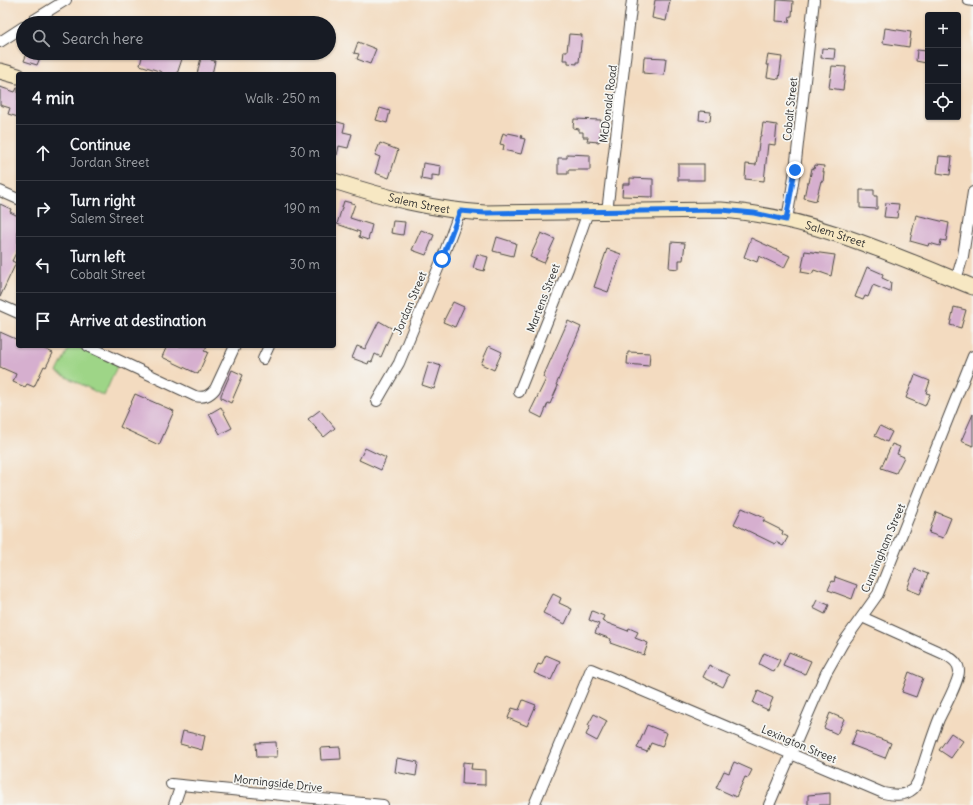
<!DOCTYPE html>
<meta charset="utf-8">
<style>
:root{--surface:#171b24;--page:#242831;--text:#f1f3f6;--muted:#9ea1a6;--line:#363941}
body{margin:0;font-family:Delius,sans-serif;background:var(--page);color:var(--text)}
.controls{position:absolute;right:12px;top:12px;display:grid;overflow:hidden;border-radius:4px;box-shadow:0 1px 3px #0004}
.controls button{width:36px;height:36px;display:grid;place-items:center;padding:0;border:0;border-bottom:1px solid var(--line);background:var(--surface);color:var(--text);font:20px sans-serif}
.stop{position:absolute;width:12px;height:12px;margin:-9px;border:3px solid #1a73e8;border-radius:50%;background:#fff}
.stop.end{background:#1a73e8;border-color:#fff;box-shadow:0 1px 4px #0008}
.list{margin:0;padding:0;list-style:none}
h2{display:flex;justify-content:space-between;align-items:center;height:52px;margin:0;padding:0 16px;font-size:17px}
h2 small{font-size:13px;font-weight:400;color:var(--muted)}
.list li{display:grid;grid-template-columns:26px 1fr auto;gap:12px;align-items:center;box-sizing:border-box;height:56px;padding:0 16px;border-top:1px solid var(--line)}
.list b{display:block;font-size:15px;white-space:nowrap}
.list p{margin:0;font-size:13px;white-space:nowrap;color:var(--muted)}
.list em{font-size:13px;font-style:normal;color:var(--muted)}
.icon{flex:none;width:22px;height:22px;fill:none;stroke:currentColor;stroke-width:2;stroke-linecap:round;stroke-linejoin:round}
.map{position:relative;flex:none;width:973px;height:805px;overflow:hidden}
.search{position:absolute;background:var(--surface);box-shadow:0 1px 3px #0004;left:16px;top:16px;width:320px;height:44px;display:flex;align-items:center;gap:10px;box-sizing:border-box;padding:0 14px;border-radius:22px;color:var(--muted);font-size:15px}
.panel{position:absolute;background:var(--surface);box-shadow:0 1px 3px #0004;left:16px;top:72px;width:320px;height:276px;border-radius:4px}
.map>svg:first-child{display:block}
.green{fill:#9ed587;stroke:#648059}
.building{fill:#d6afcf}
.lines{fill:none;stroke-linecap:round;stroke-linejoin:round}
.street-casing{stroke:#494541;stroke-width:12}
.secondary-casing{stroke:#494541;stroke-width:17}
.street{stroke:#fff;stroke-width:10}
.secondary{stroke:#f7e8c3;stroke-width:15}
.route{stroke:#1a73e8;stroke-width:5}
.labels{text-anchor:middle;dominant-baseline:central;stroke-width:3.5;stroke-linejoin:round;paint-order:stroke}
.street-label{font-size:11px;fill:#2b2b2b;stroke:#f6f6f2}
</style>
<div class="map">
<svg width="973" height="805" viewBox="0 0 973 805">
<rect width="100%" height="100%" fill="#f6f6f2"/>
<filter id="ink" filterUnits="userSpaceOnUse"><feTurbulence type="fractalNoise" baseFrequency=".025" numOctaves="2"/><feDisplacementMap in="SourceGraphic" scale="8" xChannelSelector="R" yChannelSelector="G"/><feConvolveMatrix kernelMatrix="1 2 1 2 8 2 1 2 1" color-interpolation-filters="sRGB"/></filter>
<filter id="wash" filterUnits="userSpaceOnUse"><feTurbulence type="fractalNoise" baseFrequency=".012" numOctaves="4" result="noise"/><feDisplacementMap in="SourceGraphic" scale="16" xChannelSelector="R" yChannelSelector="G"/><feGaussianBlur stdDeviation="0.9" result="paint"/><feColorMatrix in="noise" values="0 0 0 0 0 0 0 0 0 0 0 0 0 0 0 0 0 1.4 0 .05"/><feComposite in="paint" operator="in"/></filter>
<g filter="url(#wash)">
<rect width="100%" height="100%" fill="#f3dbc0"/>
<path class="green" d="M70,346H76L118,364L104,396L57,372Z"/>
<g id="blocks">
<g class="building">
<path d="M655,0H670L666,21L652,18Z"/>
<path d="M777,0L793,1L792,16H790L789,22L776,21Z"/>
<path d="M885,28L911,32L909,47L883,43Z"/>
<path d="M569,34L582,35L579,62H577V64L568,63V60H563L564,51H567Z"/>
<path d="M358,42L376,49L370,64L357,59L359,54L354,53Z"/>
<path d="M822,48L835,49L834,59L821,58Z"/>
<path d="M917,50L927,51L926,63L916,61Z"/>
<path d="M27,53H42L37,65L24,61Z"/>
<path d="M143,53H151L167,58L168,53H174L183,56L177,74H162V72L140,65Z"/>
<path d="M202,54L212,57L211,60L215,61L212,74H197Z"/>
<path d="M768,55L782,57L779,79L767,77L769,65H766Z"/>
<path d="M644,57L666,58L664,75L643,73Z"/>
<path d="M832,66L846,67L843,90L829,88Z"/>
<path d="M0,87L15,92L17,88H18V117L8,114L10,108L0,105Z"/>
<path d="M380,108L390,111L387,123L376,120Z"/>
<path d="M700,111L711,112L710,121L699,120Z"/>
<path d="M574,119L601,120L599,142L587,141L588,137H583V132H579V129L573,128Z"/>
<path d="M334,121L345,124L343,132L352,134L348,148L339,146L337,155L334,154Z"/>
<path d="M763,123L777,125L775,145L768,144L764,181L745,179L746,164L756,165L760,136H761Z"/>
<path d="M503,133L507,135L508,133L522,136L521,138L525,139L521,154L503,150L504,145L500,144Z"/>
<path d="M380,143L398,150L389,178L375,173L380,157L375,155Z"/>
<path d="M567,154L590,155V170H568V174H558V158H567Z"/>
<path d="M939,156L952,157L950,175L937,173Z"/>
<path d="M423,163L441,166L440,176L432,175V181L421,179Z"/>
<rect x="678" y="164" width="26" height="16"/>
<path d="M815,165L824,166L823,172H824L823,182L821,181L816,201L804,198L807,183H809L812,168L814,169Z"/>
<path d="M630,178L653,179V197L622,196L623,184H630Z"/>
<path d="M860,190H874V196H877V209L860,208Z"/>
<path d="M344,201L355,204L350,218L372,225L368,240L359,237L360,232L337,224Z"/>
<path d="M886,203L899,204L897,218L884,217Z"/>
<path d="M0,204L11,209L10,212L18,216V249L12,261L16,263L0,297Z"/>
<path d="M916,215L949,223L946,241L941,240L940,246L929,243L928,246L910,241Z"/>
<path d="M393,221L405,222L403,235L391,233Z"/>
<path d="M421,230L434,235L426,255L412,250Z"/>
<path d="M541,233L555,239L544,263L530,257Z"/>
<path d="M497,237L516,243L513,256L493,251Z"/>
<path d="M751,238L790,256L784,268L759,256L757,262L744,257Z"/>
<path d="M671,242L685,243L683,260H679V269L669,268Z"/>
<path d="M607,249L621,254L608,292L594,287Z"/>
<path d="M805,251L835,255L831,276L814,270L812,274L801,272Z"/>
<path d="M477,254L488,257L484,271L473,268Z"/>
<path d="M867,267L883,274L882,278L891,282L890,292L873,285L868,297L865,296L863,300L855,297Z"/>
<path d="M453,302L464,307L455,327L443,322Z"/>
<path d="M954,307L966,310L961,328L950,325Z"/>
<path d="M379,321L393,329L381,357L375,354L372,362L369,361L368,364L352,358L357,346L365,349Z"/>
<path d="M568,321L581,327L556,385L558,386L550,404L548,403L542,418L530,412L546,379L543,377Z"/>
<path d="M0,332L18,340V346H38L53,353L46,367L44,366L34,387L27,384L25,387L13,382L16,374L0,367Z"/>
<path d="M167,346H207L204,351L208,352L198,374L162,357Z"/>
<path d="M489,346L502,352L494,370L481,364Z"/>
<path d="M628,352L650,353L649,366L627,364Z"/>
<path d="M429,362L441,366L434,389L422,385Z"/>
<path d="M232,370L243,375L231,403L221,398V395Z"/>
<path d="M915,375L930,381L926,393L930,394L925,406L906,398Z"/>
<path d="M135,394L174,411L159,445L120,427Z"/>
<path d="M221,407L232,428L220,434L209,414Z"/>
<path d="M320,410L335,428L324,437L308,419Z"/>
<path d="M973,414V446L961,441Z"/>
<path d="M880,426L892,432L887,442L875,436Z"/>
<path d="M892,444L900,447L897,454L904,457L896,473L881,468Z"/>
<path d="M365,448L386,458L381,470L359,460Z"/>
<path d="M742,508L765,518L763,521L783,531L782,534L788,537L783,546L776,542L775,544L734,524Z"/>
<path d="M936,512L951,518L943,538L929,533Z"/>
<path d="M915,569L928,574L920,594L907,589Z"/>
<path d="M835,577L857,585L852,599L828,590L832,581L834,582Z"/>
<path d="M553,594L561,598L559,603L572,609L565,624L543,613Z"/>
<path d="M817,600L829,605L825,614L813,608Z"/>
<path d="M592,611L604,616L602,621L628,631L629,628L638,632L635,638L648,643L644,655L610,643L611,639L595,633L599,624L589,620Z"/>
<path d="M789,652L811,661L805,674L783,665Z"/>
<path d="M764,653L780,660L774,672L759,664Z"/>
<path d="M546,655L560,661L551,680L534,673L538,664L541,665Z"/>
<path d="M709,665L729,675L723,687L703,677Z"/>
<path d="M909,672L923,678L916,697L902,692Z"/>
<path d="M758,691L773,698L768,710L753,703Z"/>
<path d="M523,700L536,705L527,726L508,718L512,708L519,710Z"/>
<path d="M830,713L844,719L837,734L824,728Z"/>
<path d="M594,714L607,721L597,741L586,735L590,726L588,725Z"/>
<path d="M647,725L667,733L662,747L651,743L647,752L637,748Z"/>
<path d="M857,730L891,743L885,758L851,745Z"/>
<path d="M183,731L205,736L202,750L180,744Z"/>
<path d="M951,733L963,741L951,758L939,750Z"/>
<path d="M276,742L277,757H257L256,743Z"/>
<path d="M340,747L341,759L321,760L320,748Z"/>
<path d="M397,758L418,762L416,776L395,772Z"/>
<path d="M463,762L472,763L471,769L485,770V785L462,784Z"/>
<path d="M734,762L752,770L748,778L745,777L736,797L716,788L724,771L729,773Z"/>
<path d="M830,793V805H808V795Z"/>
</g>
</g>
</g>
<g filter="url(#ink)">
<use href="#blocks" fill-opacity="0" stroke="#494541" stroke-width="1"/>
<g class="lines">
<g class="street-casing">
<g id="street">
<path d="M968,0L973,1"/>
<path d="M29,23L66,0"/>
<path d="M0,42L23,27"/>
<path d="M0,191L18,199"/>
<path d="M607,212L632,0"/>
<path d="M787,220L795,170L814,0"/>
<path d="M956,280L963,256L973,192"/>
<path d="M0,305L18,313"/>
<path d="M88,346L195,396C204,398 209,396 215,389L235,346"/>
<path d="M263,359L269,346"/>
<path d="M519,392L568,269L588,212"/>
<path d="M377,401L399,363L442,259L460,211"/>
<path d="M171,784L383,805"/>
<path d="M174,805L181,785"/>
<path d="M534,805L591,669L883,793C892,795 904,797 913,789C915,787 917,783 918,781C925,760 931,739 939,719C944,708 959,682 959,671C959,663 952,659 946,655L862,617"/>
<path d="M769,805L826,673L843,643L878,594L973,356"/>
</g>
</g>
<g class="secondary-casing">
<g id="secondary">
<path d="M0,71L18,76"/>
<path id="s1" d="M334,181C384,197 433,210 485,213L721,210C809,216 892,254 973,287"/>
</g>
</g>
<use href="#street" class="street"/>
<use href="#secondary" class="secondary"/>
</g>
</g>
<g class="lines" filter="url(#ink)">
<path class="route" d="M442,259L460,211L485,213L721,210L754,213L786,220L795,170"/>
</g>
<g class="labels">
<g class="street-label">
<text transform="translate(608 104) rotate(-83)">McDonald Road</text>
<text transform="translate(790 109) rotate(-84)">Cobalt Street</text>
<text stroke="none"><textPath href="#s1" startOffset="88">Salem Street</textPath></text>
<text stroke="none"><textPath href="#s1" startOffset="508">Salem Street</textPath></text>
<text transform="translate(543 298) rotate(-69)">Martens Street</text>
<text transform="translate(410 303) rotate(-67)">Jordan Street</text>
<text transform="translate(883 548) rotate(-67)">Cunningham Street</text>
<text transform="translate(799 744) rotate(23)">Lexington Street</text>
<text transform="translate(278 783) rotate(6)">Morningside Drive</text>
</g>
</g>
</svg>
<div class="controls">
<button>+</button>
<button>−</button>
<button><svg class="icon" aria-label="locate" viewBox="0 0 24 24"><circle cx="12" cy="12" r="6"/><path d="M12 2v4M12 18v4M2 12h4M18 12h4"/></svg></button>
</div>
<div class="stop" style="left:442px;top:259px"></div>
<div class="stop end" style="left:795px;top:170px"></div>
<div class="search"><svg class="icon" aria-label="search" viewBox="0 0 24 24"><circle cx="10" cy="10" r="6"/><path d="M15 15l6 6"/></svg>Search here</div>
<section class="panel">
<h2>4 min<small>Walk · 250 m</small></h2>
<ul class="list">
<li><svg class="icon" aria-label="ahead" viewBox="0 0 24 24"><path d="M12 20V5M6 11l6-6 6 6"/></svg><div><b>Continue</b><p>Jordan Street</p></div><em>30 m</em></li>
<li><svg class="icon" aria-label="right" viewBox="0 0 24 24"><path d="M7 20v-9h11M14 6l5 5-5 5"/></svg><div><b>Turn right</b><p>Salem Street</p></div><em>190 m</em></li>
<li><svg class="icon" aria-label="left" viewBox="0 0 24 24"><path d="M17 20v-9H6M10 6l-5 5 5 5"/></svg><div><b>Turn left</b><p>Cobalt Street</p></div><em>30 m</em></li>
<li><svg class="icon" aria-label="arrive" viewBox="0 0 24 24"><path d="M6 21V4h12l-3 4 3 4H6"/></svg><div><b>Arrive at destination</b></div></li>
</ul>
</section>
</div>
